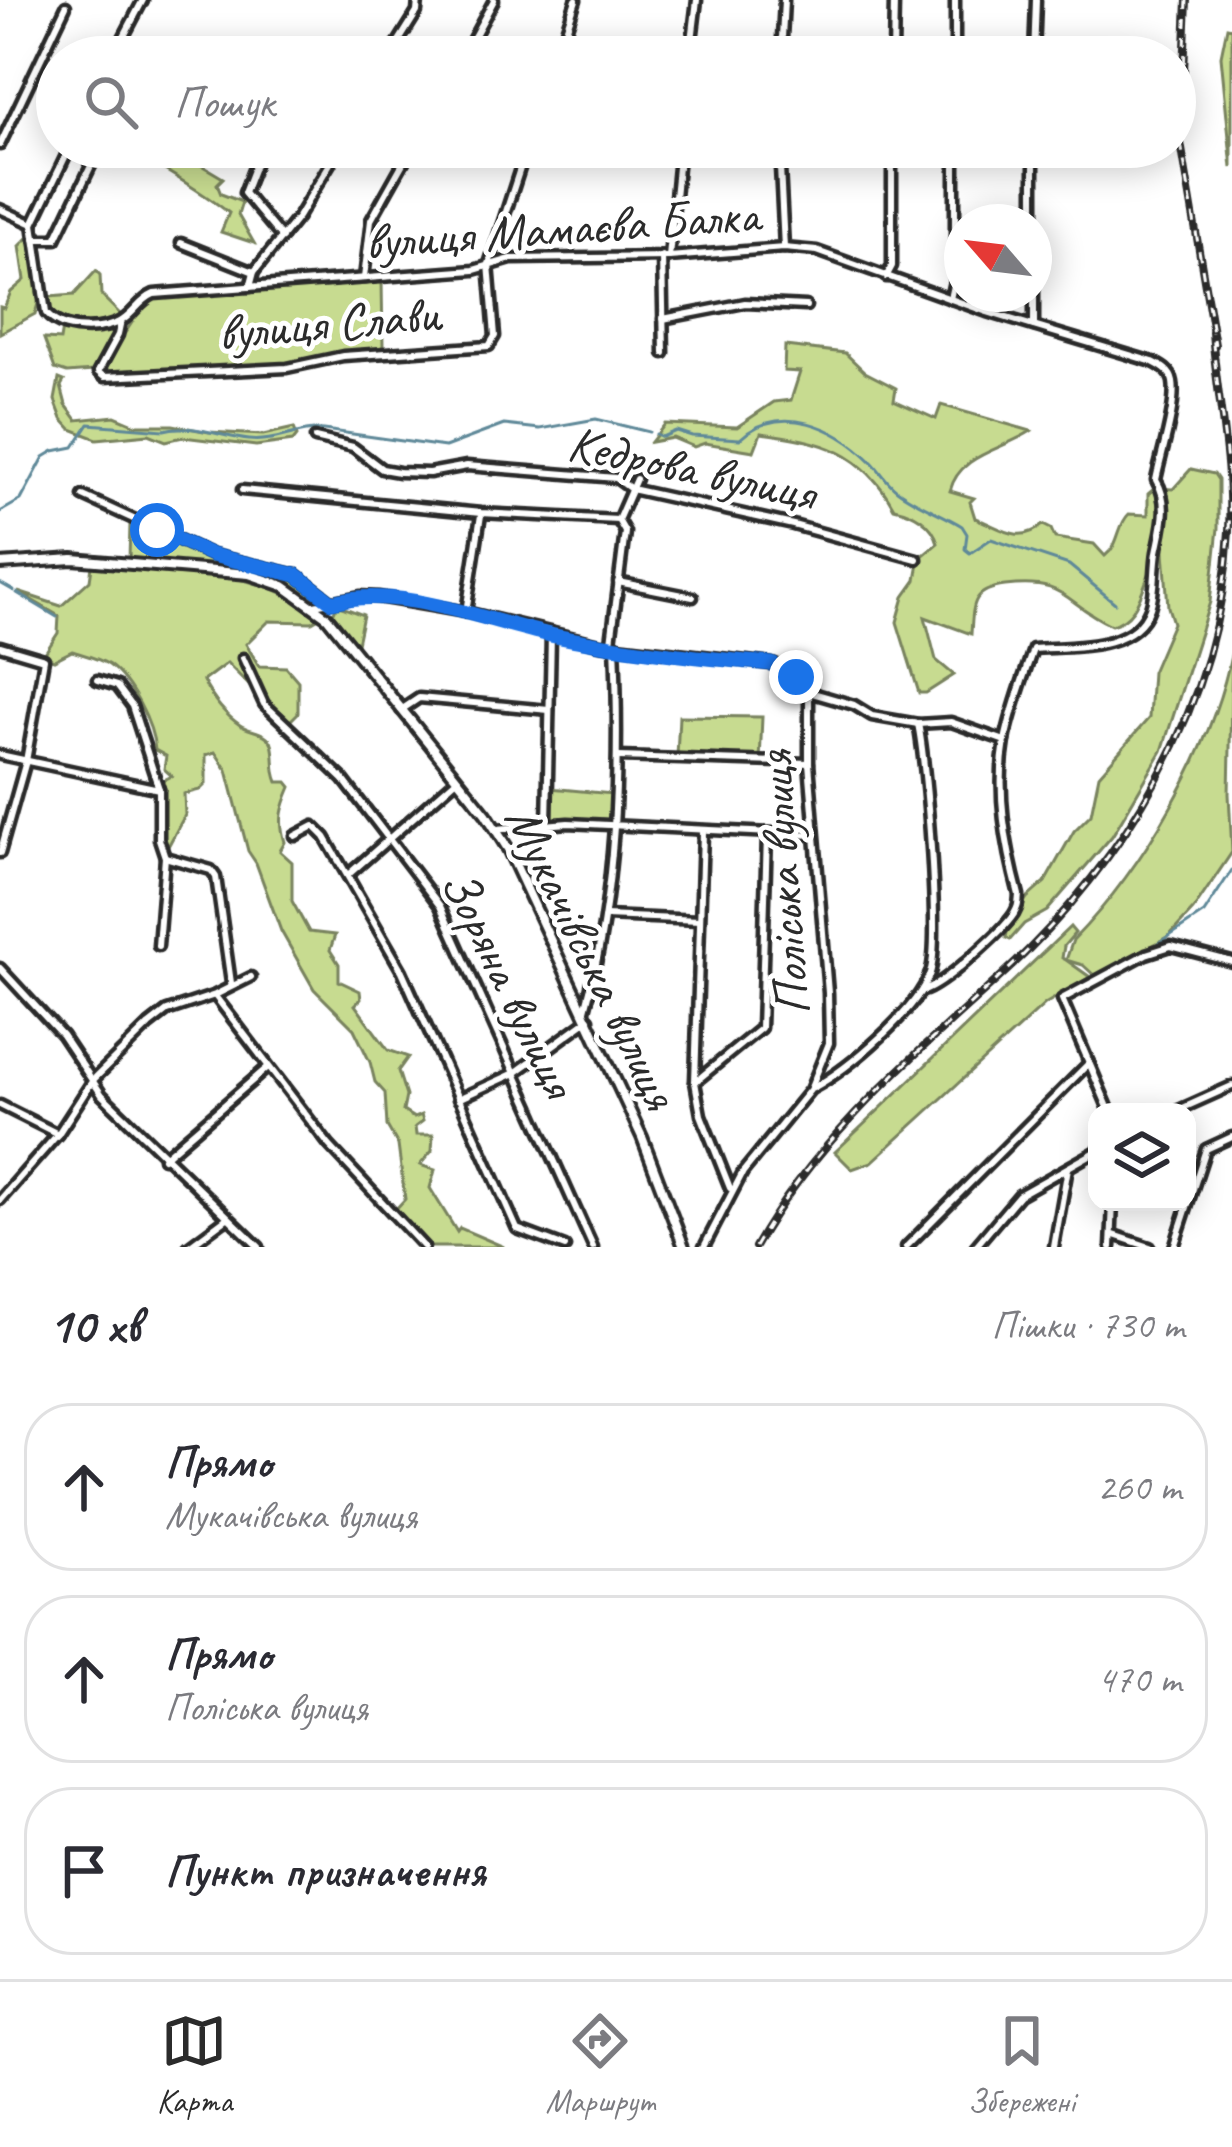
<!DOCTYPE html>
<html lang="uk">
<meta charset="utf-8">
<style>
:root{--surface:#fff;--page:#f2f2f3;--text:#2b2b33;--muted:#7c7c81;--line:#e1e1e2;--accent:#2b2b2b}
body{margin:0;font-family:Caveat,sans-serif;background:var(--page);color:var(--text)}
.controls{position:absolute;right:36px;bottom:36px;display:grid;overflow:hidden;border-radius:24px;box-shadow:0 6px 30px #0003}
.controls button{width:108px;height:108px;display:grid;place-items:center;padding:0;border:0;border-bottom:3px solid var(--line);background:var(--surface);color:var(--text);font:60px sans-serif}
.compass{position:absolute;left:944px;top:204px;width:108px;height:108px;border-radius:50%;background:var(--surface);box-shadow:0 6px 30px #0003;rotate:298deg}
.stop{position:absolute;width:36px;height:36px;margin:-27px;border:9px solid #1a73e8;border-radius:50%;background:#fff}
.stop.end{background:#1a73e8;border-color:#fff;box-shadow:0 3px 12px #0008}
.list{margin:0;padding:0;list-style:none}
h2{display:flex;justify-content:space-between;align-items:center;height:156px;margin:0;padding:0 48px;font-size:51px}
h2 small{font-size:39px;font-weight:400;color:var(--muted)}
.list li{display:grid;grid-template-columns:78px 1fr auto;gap:36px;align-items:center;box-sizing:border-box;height:168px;margin:0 24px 24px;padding:0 24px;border:3px solid var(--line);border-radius:48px}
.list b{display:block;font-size:45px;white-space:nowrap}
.list p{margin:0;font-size:39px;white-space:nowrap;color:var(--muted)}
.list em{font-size:39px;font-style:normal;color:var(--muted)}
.icon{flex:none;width:66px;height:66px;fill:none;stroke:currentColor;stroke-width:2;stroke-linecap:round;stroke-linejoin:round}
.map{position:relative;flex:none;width:1232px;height:1247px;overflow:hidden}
.search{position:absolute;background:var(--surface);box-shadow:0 6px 30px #0003;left:36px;right:36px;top:36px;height:132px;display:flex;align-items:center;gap:30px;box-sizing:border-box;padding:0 42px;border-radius:66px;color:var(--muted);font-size:45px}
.sheet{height:732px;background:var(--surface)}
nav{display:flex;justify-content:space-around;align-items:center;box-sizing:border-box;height:168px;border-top:3px solid var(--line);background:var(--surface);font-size:33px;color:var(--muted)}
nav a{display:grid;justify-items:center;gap:6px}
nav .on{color:var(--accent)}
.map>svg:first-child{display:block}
.green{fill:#c7db90;stroke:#79835e;stroke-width:3}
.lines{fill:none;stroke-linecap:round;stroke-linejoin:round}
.stream{stroke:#5f8999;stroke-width:3}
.minor-casing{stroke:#2b2b2b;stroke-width:15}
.tertiary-casing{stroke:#2b2b2b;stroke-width:16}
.minor{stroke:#fff;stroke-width:6}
.tertiary{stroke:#fff;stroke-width:8}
.rail-casing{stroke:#2b2b2b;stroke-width:8}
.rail{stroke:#fff;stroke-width:3;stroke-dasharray:9;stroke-linecap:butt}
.route{stroke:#1a73e8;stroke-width:15}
.labels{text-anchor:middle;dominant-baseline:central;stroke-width:10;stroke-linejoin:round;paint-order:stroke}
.street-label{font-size:51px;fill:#2b2b2b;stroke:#fff}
</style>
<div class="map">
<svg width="1232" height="1247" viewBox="0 0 1232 1247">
<rect width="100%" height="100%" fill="#fff"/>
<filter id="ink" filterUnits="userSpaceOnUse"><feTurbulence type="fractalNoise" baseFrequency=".00833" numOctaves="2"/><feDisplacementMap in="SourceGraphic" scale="24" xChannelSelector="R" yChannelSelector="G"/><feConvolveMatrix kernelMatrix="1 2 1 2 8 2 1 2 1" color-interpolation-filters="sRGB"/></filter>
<g filter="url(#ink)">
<g class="green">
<path d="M1227,27L1232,28V168L1221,56Z"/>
<path d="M129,147H189L186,156L223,178L217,184L221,194L242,202L238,215L254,243L221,232L229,213C197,187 162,170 129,147Z"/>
<path d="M29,237L39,300L35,314L0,333V307L4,308L11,292L25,280L20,246Z"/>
<path d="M96,271L100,275L101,295L119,313V319L76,326L53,319L48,297L74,295Z"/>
<path d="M382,280L383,346L375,352L287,366L104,374L101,369L147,300Z"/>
<path d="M118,325L93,371L67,373L55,369L44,339L60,340L62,328L83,331Z"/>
<path d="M785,346L845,353L865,372L896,388L894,400L936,419L941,405L1031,431C1003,450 959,454 950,491L974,498L970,502L975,518C1002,528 1018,545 1043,525L1051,529L1055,538L1094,544L1105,556C1120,545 1117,525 1129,514L1148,515V494L1155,488L1173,489L1191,469L1214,474L1218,480V528L1210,602L1162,751L1112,836L1047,911L1024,924L1010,940L1006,938L1008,927L1027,898L1045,882L1074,831L1091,814L1099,775L1149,718L1152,672L1173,623L1168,607L1164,551C1140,573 1146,617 1111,625C1062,602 1068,579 1005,586C972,590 973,603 971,634L925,617L936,660L954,675L926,693H919L897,622L904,597L916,580L920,558L938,543C933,523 913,512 894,508C863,451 822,441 761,433L754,451L705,443L694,447L673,438L651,442L665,424L737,427L774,402L791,400L800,372L784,371Z"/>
<path d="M59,379L64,381L61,386L66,405L77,420L115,416L136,425H173L209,432L263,435L294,428L297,436L293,441L256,446L183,437L166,441L149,434L97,439L71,429L62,419L55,400Z"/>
<path d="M130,524L196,554L297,577L326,600C302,599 279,578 254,572C214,563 170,564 129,560Z"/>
<path d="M92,566C163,572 265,565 319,618L312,622L269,621L246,644L259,666L286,667L298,681V713L287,724L227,663L203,681C212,698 224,714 240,725C250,732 268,731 272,744C276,756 272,769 278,782H287L291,787C282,808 278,820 285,842L280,851L292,862V901L309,932L335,935L330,950L339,964V981L360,991L361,999L355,1005L388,1050L408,1057L398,1071L406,1096L403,1111L414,1118L421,1115L423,1121L415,1127L416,1135H433L432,1151L420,1165L435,1170L430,1188L457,1232L460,1228L504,1247H427L394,1211L405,1199L398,1145L387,1126L385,1093L375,1082L370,1062L354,1029L314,989L281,931L256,863L248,851L227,770L215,752L206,755V784L200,790L184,794L185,815L165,852C159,831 162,803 162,781L172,776L164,769L166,756L155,750C153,724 131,681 109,665C99,658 84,655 72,651L54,660L43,656L58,633L59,616L18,592L61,606L90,580Z"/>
<path d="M337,605L363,615L356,648L332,617Z"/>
<path d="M1232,651L1229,794L1232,852L1193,910L1168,937L1095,976L1083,965L1066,960L1090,977L1045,1004L872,1162L852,1169L835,1152L1070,927L1075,933L1064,946L1062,958L1066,960L1073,940C1144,867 1212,751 1232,651Z"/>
<path d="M679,716L762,717L760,762L677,757Z"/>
<path d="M550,788L613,794L610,823L553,820L550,815Z"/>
</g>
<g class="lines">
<g class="stream">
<path d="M656,434L662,437L676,431L692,436L740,439C781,401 837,427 872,462C881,471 886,482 897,490C917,505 941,513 962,526L967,534L965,549L970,553L991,539L1069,565L1115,603"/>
<path d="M0,512L21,500L44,457L54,451L74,447L89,424L164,430C190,423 223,437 249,440C276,443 298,428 324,430L445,447L504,425L540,429L596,419L649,432"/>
<path d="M0,583L14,591"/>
<path d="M17,593L57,617"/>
<path d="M1156,945L1204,913L1232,870"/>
</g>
<g class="minor-casing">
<g id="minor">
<path d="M113,57L143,0"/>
<path d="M389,57L417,12L418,0"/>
<path d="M463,57L494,0"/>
<path d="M557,57L576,0"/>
<path d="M690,57L697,0"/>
<path d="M781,57L784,0"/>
<path d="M893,57L894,0"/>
<path d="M955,57V0"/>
<path d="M1034,57L1036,0"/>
<path d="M0,145L66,6"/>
<path d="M267,147L256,162L244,193L282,238"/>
<path d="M779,147L784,248"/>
<path d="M0,209L33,224"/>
<path d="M33,224L46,313C62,333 102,332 123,320C135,312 140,300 154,294L474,270L511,259L669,257L784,248L817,251L987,312L1153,362C1161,366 1171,371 1173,382C1177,406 1161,455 1156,480C1170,503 1162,527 1157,552C1154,570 1156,591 1150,608C1134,652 1069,646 1033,649C1023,679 1011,710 1005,741C996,792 1006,846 1019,895C1018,904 1019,905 1014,914C1002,932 942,986 923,991"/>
<path d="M33,224L70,147"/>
<path d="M35,239H56L100,147"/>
<path d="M181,243L254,272"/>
<path d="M662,256L664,353"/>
<path d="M669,257L680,147"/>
<path d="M886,277L892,266V147"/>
<path d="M364,278L371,220L412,147"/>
<path d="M250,287L254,272L298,217L340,147"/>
<path d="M950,299L955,276V147"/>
<path d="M663,319L745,303L806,306"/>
<path d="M121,321L118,335L98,372L104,377L287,368L343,356L489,346L495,336L489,264L527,147"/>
<path d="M1034,326V147"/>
<path d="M315,438L353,447L382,469L399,472L429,473L467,466L616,478L631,489L793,525L917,559"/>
<path d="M242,490L481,513L618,520"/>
<path d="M83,496L212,555L297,575L331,601"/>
<path d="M618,582L693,597"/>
<path d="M314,605L360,596L378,597L466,612L600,644L772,664L784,668L809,692V763L828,993L829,1043L810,1090L743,1172L704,1247"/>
<path d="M466,612L481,515"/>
<path d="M611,642L625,532L618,520L636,479"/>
<path d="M0,646L44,659L26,761L0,853"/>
<path d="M243,658L264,704L343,779L440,906L593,1247"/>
<path d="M97,680L117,686L132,706L159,789V839L165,857L158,946"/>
<path d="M809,692L854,705L872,716L918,724L951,722L1005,741"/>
<path d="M401,710L419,698L549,710"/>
<path d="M0,755L159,789"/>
<path d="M619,757L809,763"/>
<path d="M547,824L551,635"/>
<path d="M497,829L568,823L814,835"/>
<path d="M703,832L695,1082L701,1115L730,1188"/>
<path d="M295,836L314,826L325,837L402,971L517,1229L565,1247"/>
<path d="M165,857L211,870L216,877L231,983"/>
<path d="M349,874L457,779"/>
<path d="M605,916L700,920"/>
<path d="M0,968L62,1035L102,1095L259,1247"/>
<path d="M215,996L329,1145L424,1247"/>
<path d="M585,1010C617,892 620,766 615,644"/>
<path d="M695,1082L761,1028L767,835"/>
<path d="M813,1088C848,1069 918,1010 930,973C941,942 926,760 918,724"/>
<path d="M458,1099L515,1073L589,1019"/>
<path d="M0,1105L58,1134"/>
<path d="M1110,1112L1062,999L1146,954L1171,946L1232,962"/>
<path d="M1174,1112L1232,1086"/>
<path d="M163,1158L267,1068"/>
<path d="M0,1200L58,1134L93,1080L149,1025L167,1011L215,995L251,977"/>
<path d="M1114,1235L1150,1247"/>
<path d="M188,1247L227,1218"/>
<path d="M906,1247L1089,1063"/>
<path d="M975,1247L1019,1195L1097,1151"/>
<path d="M1054,1247L1068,1168"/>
<path d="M1111,1247L1113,1202"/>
<path d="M1174,1247L1206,1149L1232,1137"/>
</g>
</g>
<g class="tertiary-casing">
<path id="tertiary" d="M0,564L73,559L249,574L284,586L327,617L486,814L508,849L642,1137L684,1247"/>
</g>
<use href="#minor" class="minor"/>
<use href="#tertiary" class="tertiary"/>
<g class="rail-casing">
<g id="rail">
<path d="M1187,0L1181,143L1215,345"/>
<path d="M755,1247C815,1140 908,1061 998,979C1125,863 1220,707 1229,531C1232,463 1217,398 1212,332"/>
</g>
</g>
<use href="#rail" class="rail"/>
</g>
</g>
<g class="lines" filter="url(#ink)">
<path class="route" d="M157,530L212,555L297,575L332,602C399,585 483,620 550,635C623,650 698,658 772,664L796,677"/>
</g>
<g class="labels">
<g class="street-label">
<text transform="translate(562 228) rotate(-4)">вулиця Мамаєва Балка</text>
<text transform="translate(329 323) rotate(-5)">вулиця Слави</text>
<text transform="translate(692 468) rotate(12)">Кедрова вулиця</text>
<text transform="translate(783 883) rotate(-94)">Поліська вулиця</text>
<text transform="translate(592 957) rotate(64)">Мукачівська вулиця</text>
<text transform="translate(509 983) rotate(64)">Зоряна вулиця</text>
</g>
</g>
</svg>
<div class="controls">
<button><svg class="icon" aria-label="layers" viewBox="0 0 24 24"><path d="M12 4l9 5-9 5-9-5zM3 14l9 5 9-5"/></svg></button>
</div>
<svg class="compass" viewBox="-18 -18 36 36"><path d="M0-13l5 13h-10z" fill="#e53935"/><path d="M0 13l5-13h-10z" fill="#7c7c81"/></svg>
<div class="stop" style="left:157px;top:530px"></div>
<div class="stop end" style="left:796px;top:677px"></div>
<div class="search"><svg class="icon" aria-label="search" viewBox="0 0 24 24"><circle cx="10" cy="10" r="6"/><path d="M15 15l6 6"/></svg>Пошук</div>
</div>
<section class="sheet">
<h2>10 хв<small>Пішки · 730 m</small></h2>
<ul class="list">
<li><svg class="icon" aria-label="ahead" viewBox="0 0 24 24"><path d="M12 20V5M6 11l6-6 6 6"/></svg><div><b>Прямо</b><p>Мукачівська вулиця</p></div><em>260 m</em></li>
<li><svg class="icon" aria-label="ahead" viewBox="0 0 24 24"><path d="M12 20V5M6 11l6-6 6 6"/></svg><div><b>Прямо</b><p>Поліська вулиця</p></div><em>470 m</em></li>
<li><svg class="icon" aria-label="arrive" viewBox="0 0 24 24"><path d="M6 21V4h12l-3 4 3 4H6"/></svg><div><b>Пункт призначення</b></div></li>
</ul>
</section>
<nav>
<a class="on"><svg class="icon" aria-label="map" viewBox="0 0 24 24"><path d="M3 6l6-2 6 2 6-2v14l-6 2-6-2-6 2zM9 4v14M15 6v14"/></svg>Карта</a>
<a><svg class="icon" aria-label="directions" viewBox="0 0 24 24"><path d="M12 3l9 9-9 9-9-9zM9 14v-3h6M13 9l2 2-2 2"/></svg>Маршрут</a>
<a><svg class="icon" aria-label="saved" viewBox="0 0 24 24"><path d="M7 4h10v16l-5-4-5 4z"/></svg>Збережені</a>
</nav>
